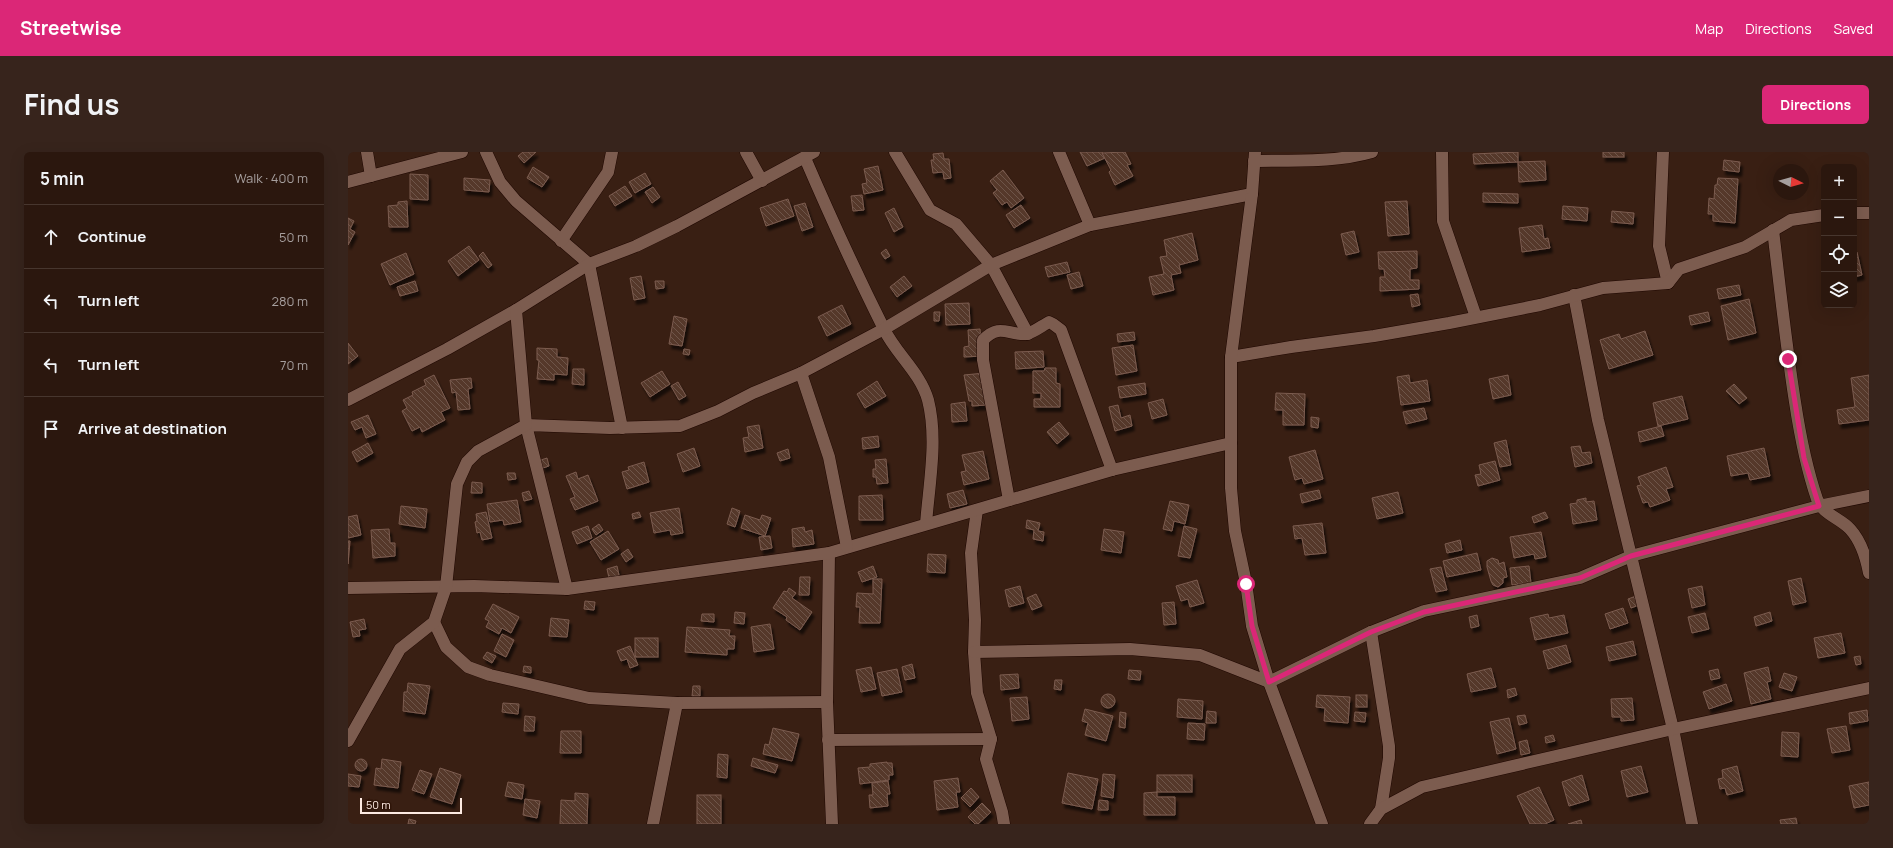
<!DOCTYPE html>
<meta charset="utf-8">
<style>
:root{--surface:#2b170e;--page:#37241c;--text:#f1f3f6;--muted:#a69f9e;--line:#47362e;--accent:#db2777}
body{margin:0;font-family:Manrope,sans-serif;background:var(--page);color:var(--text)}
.controls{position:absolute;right:12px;top:12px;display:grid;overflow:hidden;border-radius:6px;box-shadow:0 4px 16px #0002}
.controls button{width:36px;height:36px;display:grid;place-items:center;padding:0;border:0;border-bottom:1px solid var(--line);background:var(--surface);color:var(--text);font:20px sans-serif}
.compass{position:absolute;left:1425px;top:12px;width:36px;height:36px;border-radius:50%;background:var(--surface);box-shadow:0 4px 16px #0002;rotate:95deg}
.scale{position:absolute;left:12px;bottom:10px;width:102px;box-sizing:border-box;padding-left:4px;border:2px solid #fdeae2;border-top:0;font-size:11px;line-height:14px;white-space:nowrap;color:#fdeae2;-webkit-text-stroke:3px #2f1509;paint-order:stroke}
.stop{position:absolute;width:12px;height:12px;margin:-9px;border:3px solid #db2777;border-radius:50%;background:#fff}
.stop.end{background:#db2777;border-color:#fff;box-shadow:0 1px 4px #0008}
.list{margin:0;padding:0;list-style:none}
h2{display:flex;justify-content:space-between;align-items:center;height:52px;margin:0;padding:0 16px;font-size:17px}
h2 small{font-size:13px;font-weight:400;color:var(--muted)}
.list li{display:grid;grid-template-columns:26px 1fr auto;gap:12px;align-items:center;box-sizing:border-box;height:64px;padding:0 16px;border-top:1px solid var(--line)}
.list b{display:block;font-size:15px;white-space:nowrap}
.list em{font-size:13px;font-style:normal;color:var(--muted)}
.icon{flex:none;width:22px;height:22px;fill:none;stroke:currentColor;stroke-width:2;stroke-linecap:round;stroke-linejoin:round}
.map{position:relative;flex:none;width:1521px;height:672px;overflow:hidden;border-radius:6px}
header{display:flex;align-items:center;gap:24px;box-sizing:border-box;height:56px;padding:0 20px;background:var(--accent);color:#fff}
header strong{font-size:19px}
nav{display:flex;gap:22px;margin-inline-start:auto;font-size:14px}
.intro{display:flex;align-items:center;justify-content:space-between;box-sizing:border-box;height:96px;padding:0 24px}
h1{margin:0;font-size:28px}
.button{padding:10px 18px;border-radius:6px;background:var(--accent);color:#fff;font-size:14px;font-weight:700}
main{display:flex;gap:24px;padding:0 24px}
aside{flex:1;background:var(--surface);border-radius:6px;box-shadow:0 4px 16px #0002}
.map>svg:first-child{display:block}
.building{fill:url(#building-back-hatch);stroke:#7c5c4f;filter:url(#shadow)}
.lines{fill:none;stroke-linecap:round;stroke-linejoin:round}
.minor-casing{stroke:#1f0701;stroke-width:13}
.tertiary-casing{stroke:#1f0701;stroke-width:13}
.minor{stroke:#7c5c4f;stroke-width:12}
.tertiary{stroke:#7c5c4f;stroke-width:12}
.route{stroke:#db2777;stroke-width:5}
</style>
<header>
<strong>Streetwise</strong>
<nav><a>Map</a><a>Directions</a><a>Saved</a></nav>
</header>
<div class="intro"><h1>Find us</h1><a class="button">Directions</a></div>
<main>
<aside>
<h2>5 min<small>Walk · 400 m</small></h2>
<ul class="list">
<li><svg class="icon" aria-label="ahead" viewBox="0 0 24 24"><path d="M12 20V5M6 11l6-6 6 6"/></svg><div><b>Continue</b></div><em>50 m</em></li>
<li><svg class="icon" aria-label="left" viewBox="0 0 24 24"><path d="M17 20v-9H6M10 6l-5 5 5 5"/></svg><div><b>Turn left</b></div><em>280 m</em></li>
<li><svg class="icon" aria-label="left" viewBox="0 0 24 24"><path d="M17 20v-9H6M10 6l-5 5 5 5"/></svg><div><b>Turn left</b></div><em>70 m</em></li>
<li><svg class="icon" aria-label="arrive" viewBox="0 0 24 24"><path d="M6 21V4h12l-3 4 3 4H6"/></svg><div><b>Arrive at destination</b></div></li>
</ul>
</aside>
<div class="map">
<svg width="1521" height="672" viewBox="0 0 1521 672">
<defs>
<pattern id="building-back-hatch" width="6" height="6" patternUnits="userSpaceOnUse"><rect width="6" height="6" fill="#54372b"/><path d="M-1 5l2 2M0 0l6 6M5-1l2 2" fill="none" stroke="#6e5449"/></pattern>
<filter id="shadow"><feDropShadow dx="2.5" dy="4.5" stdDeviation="1" flood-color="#0009"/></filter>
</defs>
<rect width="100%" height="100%" fill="#391f13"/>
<g class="building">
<path d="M175,0H188L176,11L170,4Z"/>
<path d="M732,0H754L757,6L739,14Z"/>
<path d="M777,0L783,12L779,13L785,24L767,33L761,20L763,18L754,1Z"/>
<path d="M1170,0V10L1126,12L1125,2Z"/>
<rect x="1255" y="0" width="21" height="5"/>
<path d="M595,1L596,7H601L603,26L596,27L595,20L585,21L583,8H586L585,2Z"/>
<path d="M1376,8L1392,10L1391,20L1375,18Z"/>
<path d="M1197,9L1198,28L1171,30L1170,10Z"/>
<path d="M530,14L535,38L516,42L514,32L519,31L516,17Z"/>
<path d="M185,15L201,25L194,35L179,26Z"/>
<path d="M655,18L676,46L663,56L659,50L654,53L645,41L649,38L642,29Z"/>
<path d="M297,21L303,32L287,41L281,30Z"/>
<path d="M62,22L80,23V48L62,47Z"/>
<path d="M116,26L142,28L141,40L116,38Z"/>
<path d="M1370,26L1390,27L1387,71L1365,69V62H1360L1361,46L1366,47L1367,33H1369Z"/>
<path d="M277,34L284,44L267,54L261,44Z"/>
<path d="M305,35L312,45L304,51L297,40Z"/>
<path d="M1135,41L1170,42V51L1135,50Z"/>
<path d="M514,43L516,58L505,59L503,44Z"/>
<path d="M440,47L446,64L418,74L412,56Z"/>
<path d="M59,49L60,75H41L40,54L50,53V50Z"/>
<path d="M1059,49L1061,82L1040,84L1037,50Z"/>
<path d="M457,51L465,75L454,79L446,54Z"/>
<path d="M673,53L682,66L666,76L658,63Z"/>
<path d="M1215,54L1240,56L1239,69L1214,67Z"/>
<path d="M546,56L555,75L546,80L537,61Z"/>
<path d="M1264,59L1286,61L1285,72L1263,70Z"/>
<path d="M0,66L6,69L2,77L7,80L0,93Z"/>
<path d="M1194,73L1196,87L1200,86L1202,96L1174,100L1171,76Z"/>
<path d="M1006,79L1011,100L998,103L993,82Z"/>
<path d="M844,81L850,108L831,113L833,121L823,123L826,138L805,143L801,125L816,122L812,105L819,104L816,88Z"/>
<path d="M121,94L131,108L110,124L100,109Z"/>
<path d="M538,97L542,104L537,107L533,101Z"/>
<path d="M1069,99V116L1062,117V128H1071V137L1032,139V125H1037L1036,117H1031L1030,100Z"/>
<path d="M135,100L144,113L140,116L131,104Z"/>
<path d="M1509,100L1514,123L1506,125V101Z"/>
<path d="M58,101L66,122L42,133L33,112Z"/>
<path d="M719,110L722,120L700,125L697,115Z"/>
<path d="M731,120L735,134L723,137L719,123Z"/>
<path d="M293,124L297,146L286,148L282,126Z"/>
<path d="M556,124L564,134L549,145L542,135Z"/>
<path d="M67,129L70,139L52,144L49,135Z"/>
<path d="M307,129H316V136L308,137Z"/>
<path d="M1391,133L1393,143L1371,147L1369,137Z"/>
<path d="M1070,142L1072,153L1064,155L1062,143Z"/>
<path d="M1401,147L1408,181L1380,188L1373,154Z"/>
<path d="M621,151L622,172L598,173L597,152Z"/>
<path d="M494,153L503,172L479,184L470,165Z"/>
<path d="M586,160H592L591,169H586Z"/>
<path d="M1360,160L1362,169L1343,173L1341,164Z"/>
<path d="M326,164L339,167L334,194L321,192Z"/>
<path d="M632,177L634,204L616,205V195L621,194L620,178Z"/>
<path d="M1297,179L1305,203L1261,217L1252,188L1271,182L1273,187Z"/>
<path d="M786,180L787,188L770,190L769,182Z"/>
<path d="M0,191L10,204L0,212Z"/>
<path d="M785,193L789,219L768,223L764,196Z"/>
<path d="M189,196L209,197V205L220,206L219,223L206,222V228L189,227L191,208H189Z"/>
<path d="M336,197L342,198L341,203L335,202Z"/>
<path d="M695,199L696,215L668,217L667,200Z"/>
<path d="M697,216H708V231L712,232V255H686V247H693V241H685V219H696Z"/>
<path d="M225,217H236V233L224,232Z"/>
<path d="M314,219L322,232L302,245L293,231Z"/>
<path d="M637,221L639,253L624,254V249H621L616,223Z"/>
<path d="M86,223L102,256L93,260L97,268L74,280L72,275L64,279L54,259L59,256L55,248L65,243L64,240L78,233L76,228Z"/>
<path d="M1061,223L1062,231L1079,228L1082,249L1053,253L1049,225Z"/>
<path d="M1160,223L1163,243L1145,247L1141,227Z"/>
<path d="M1521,223V268L1491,272L1489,258L1507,255L1503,226Z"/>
<path d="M123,226L124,236L120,237L122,257L110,258L108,240L104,241L102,228Z"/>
<path d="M529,229L538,244L517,256L509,242Z"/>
<path d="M330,230L338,244L331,248L323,234Z"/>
<path d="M797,231L798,242L772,246L770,235Z"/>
<path d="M1386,232L1399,246L1391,252L1378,239Z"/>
<path d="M928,241L957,242L956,273H935V258H927Z"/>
<path d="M1334,244L1340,267L1310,274L1305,251Z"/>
<path d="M815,247L819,263L804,267L800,251Z"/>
<path d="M617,250L619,269L604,270L603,252Z"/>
<path d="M770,253L773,266L782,263L784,274L767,279L761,255Z"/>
<path d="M1076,256L1079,267L1058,272L1055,260Z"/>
<path d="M20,263L28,282L18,286L14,275L7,278L3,270Z"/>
<path d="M963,265L971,266L970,276L963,275Z"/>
<path d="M711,270L721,282L709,292L699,280Z"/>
<path d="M411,273L415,296L397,300L395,286L401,285L399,275Z"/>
<path d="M1313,274L1316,284L1292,290L1290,280Z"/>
<path d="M530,284L531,295L515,297L514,286Z"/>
<path d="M1158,288L1163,313L1152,315L1146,291Z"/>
<path d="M20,291L25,301L9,310L4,300Z"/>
<path d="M1232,294L1234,301L1242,300L1244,311L1227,315L1223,295Z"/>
<path d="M346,296L352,314L335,320L329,302Z"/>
<path d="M1416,296L1422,324L1402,328L1400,321L1383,324L1379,304Z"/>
<path d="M440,297L442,306L432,309L429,301Z"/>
<path d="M967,298L975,327L956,332L954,326L947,328L941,305Z"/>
<path d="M635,299L641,327L616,333L613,320L618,319L614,303Z"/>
<path d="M199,306L201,314L195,316L193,308Z"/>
<path d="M538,307L540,331L529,332L528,325H525V317H528L527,308Z"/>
<path d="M1147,309L1152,328L1130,334L1127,323L1133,322L1131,313Z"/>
<path d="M296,310L301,330L279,337L274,320L281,318L280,315Z"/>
<path d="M1318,315L1325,335L1318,337L1322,348L1302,355L1300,350L1295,351L1289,334L1293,333L1290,325Z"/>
<path d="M228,320L230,327L240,323L250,349L227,358L222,347L227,345L218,324Z"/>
<path d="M159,321H167L168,327L160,328Z"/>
<path d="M124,330L134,331V341H123Z"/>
<path d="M615,338L619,352L602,356L599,342Z"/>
<path d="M971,338L973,346L954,351L952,342Z"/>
<path d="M181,339L184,347L176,349L174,341Z"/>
<path d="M1050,340L1055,361L1029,367L1024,346Z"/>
<path d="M534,343L535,368H511V344Z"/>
<path d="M1238,346V350L1246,349L1249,368L1225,372L1222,352L1229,351V348Z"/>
<path d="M169,348L173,370L156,373L155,368L142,370L139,352Z"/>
<path d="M822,349L841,353L837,372L826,369L824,379L815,377Z"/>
<path d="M53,354L79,357L77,376L51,372Z"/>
<path d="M331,356L335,381L323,383L322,378L306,381L302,361Z"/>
<path d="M384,356L392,359L387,375L379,372Z"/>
<path d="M138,360L144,386L134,388L132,380L129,381L127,370L129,369L128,362Z"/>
<path d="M291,360L293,365L285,367L284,362Z"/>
<path d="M1197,360L1200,366L1186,371L1184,365Z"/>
<path d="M9,363L13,383L0,386V365Z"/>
<path d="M397,363L412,368L414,363L423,366L417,384L393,376Z"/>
<path d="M679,368L692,371L690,379L696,380L695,389L685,387L686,378L678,376Z"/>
<path d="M974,371L978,401L957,403L954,386L947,387L945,374Z"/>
<path d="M251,372L255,378L248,383L244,377Z"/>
<path d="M240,374L244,386L229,392L224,380Z"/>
<path d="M836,374L849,377L842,406L830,404Z"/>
<path d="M456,375L457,380L464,378L466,392L445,395L444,377Z"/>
<path d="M41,377L42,391H47V404L25,406L23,378Z"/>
<path d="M756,377L776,380L773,401L753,398Z"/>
<path d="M260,379L271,397L253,408L242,390Z"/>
<path d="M1193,380L1198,405L1187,407L1186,402L1166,406L1162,385Z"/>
<path d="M422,384L424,396L413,398L411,385Z"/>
<path d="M1112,388L1114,398L1099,401L1097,392Z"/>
<path d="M0,389H2L0,412Z"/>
<path d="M280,397L285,405L278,410L273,402Z"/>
<path d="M1129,401L1133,418L1099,425L1095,409Z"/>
<path d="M580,402L598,403L597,421L579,420Z"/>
<path d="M1144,406L1150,408L1151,412L1156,410L1159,425L1155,426V431L1150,435L1145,433L1143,429L1139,415V409Z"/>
<path d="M269,414L271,423L261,426L259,417Z"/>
<path d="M525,414L529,425L514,430L510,420Z"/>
<path d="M1181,414L1183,431L1164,433L1162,416Z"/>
<path d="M1093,415L1099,438L1088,440L1082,417Z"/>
<path d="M452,425H462L461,443H451Z"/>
<path d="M1453,426L1458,450L1445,453L1440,429Z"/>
<path d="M525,427H534L532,471H511L512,455H508L509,441L525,442Z"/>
<path d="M849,428L856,451L842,455L840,447L833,449L828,434Z"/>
<path d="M672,434L676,451L661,455L657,438Z"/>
<path d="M1354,434L1357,453L1344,456L1340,437Z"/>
<path d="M441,436L448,441L444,446L464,460L452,478L438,468L439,465L425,456L436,439L439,440Z"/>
<path d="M688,442L694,454L684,458L679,446Z"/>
<path d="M1288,444L1291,453L1283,456L1280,447Z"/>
<path d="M237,449L247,450L246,458L236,457Z"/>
<path d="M826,450L828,472L816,473L814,451Z"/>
<path d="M145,452L171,465L163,481L154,476L151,482L138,475L141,469L137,467Z"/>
<path d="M1275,456L1280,471L1262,477L1257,462Z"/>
<path d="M387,460L397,461L396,472L386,471Z"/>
<path d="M1422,460L1424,469L1408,474L1406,465Z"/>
<path d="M1357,461L1361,477L1344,481L1340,465Z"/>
<path d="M354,462H366V470L353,469Z"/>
<path d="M1200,462L1201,466L1216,463L1220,481L1187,488L1182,466Z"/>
<path d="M1129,463L1131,474L1123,476L1121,465Z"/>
<path d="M203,466L221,468L219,485L201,484Z"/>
<path d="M16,467L18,477L11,478L12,484L5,485L2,470Z"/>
<path d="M422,472L426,497L406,500L403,475Z"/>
<path d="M339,475L382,478L381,484H387L386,497H379V503L337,500Z"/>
<path d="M1493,481L1497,501L1470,506L1466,486Z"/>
<path d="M154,482L166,488L158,505L146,499Z"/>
<rect x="287" y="486" width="23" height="19"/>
<path d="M1285,489L1288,503L1261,509L1258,495Z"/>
<path d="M1218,493L1223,510L1200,517L1195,499Z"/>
<path d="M282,494L290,513L282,516L279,507L273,509L269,499Z"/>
<path d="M139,500L148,504L144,511L135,506Z"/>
<path d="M1512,504L1513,512L1508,513L1506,505Z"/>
<path d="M564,512L567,526L557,528L554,515Z"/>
<path d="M176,514L183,515V521L175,520Z"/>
<path d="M523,515L528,537L513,540L508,518Z"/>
<path d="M1420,515L1423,529L1419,530L1423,547L1403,552L1396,521Z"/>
<path d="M1143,516L1148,535L1123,540L1119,522Z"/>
<path d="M549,517L554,540L534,544L529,521Z"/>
<path d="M1370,517L1372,526L1363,528L1361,519Z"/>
<path d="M781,518L793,519L792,528L780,527Z"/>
<path d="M1436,521L1449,525L1444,539L1431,535Z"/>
<path d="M670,522L671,536L653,538L652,523Z"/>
<path d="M707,528H714L713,538L706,537Z"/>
<path d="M60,531L82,534L77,562L55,559L56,540H59Z"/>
<path d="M1378,532L1384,549L1361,557L1355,540Z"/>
<path d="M345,534H352V544H344Z"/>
<path d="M1167,536L1169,543L1160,546L1159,538Z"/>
<circle cx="760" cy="549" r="7"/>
<path d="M969,543L1002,545L1000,571L976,569L977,556L968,555Z"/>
<rect x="1008" y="543" width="11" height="12"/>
<path d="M679,545L681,567L664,569L662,546Z"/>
<path d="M1284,546L1286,568L1273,569V565H1264L1263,547Z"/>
<path d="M830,547L855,549L854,567L829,565Z"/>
<path d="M155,551L171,552L170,562L154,560Z"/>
<path d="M737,557L765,564L758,589L737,583L740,571L734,569Z"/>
<path d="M1519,558L1520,569L1502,572L1501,561Z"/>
<path d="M859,559L868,560V571H858Z"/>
<path d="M772,560L778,561L777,576L771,575Z"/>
<path d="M1007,560L1018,561L1017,570L1006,569Z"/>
<path d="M1177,563L1179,571L1171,573L1169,564Z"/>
<path d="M177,564L187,565L186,579H176Z"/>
<path d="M1161,566L1168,597L1149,602L1142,570Z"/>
<path d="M840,571L857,572L856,588L839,587Z"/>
<path d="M1498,574L1502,598L1484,601L1479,577Z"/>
<path d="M425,576L451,582L444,609L415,602L417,592L421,593Z"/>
<path d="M213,579H233V601H212Z"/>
<path d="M1434,580L1451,581L1450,605L1433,604Z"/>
<path d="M1205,583L1207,589L1198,591L1197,585Z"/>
<path d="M1179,588L1182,601L1173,603L1171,590Z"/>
<path d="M370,602L380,603L379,626L369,625Z"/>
<path d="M405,606L430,613L427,621L403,614Z"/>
<circle cx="13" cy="613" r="6"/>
<path d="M34,607L53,610L50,636L26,633L28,616L33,617Z"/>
<path d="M539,610V611H544L545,623H541V628L512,632L510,616L522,615V612Z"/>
<path d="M1293,614L1300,640L1279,645L1273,619Z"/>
<path d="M1389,614L1395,639L1379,643L1377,636L1372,637L1370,627L1375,626L1374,618Z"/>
<path d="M92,616L113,623L104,652L82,645Z"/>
<path d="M72,618L84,622L76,642L64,638Z"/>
<path d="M720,621L750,627L744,657L714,651Z"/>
<path d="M0,622L13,624L11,635L0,634Z"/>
<path d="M755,622L767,623L765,646L753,644Z"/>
<rect x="809" y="623" width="35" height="17"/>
<path d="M1234,623L1241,648L1221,654L1214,630Z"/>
<path d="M610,626L612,640H608L610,655L589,658L586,629Z"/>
<path d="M540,629L542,642H539L540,654L522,656L521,643H525L524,631Z"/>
<path d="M160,630L176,633L174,647L157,644Z"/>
<path d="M1521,630V653L1506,656L1501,634Z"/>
<path d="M1191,635L1206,668L1197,672H1182L1169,644Z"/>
<path d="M623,636L631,645L622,655L613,646Z"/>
<path d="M809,640V645H827V663H796V641Z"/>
<path d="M227,641L240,642L239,672H212L213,648L227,649Z"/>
<rect x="349" y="643" width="24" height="29"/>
<path d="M177,647L192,649L189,666L175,663Z"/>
<path d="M751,648L760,649V658H750Z"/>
<path d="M634,651L643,660L630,672H627L620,665Z"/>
<path d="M1448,666L1449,672H1433L1432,668Z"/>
<path d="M61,667L68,669L67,672H60Z"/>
<path d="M1233,668L1234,672H1220Z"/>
</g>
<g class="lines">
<g class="minor-casing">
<g id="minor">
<path d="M19,0L23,24"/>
<path d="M138,0L152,30L168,49L241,112L274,276"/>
<path d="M398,0L414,29"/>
<path d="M547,0L582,58L608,72L643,113L680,182"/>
<path d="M711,0L742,73"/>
<path d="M1094,0L1095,69L1128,165"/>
<path d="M1315,0L1311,94L1320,131"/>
<path d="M457,6C482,64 508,121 536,177C548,202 572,220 580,248C590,287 581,332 578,372"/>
<path d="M906,9C945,8 986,11 1024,0"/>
<path d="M0,30L114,0"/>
<path d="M1506,61H1521"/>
<path d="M1425,78C1432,136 1438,193 1447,250C1452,283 1458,315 1469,347C1474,362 1492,366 1502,377C1513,389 1518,405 1521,421"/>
<path d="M213,89L260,20L264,0"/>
<path d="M1226,143L1250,268L1325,577L1344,672"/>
<path d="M883,205L943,195L1026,184L1101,171L1192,153L1255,136L1320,131L1331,117L1397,95L1443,68L1476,63"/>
<path d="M453,221L536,177L643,113L742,73L904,42"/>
<path d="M0,248L99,197L168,158L241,112L288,94L329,74L466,0"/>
<path d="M661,348L635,208V188C652,171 659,183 678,182C685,181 695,173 701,170L705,172L713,178L764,318"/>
<path d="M629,358L623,401L627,468L626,500L629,541L643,587L638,607L654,660L656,672"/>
<path d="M481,401L479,550L484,672"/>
<path d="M0,436L126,434L219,437L481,401L764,318L883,291"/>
<path d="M219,437L178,273L262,276L332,274L370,259L405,241L453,221L481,305L499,395"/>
<path d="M86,470L98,495L120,515L142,523L241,546L329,551L479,550"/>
<path d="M1023,480L1041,594V606L1033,657"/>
<path d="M626,500L782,497L852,503L921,530L1023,480L1076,459L1232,426L1283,404L1471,354L1521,344"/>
<path d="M480,588L643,587"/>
<path d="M0,589L52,497L86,470L98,435L109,332L119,310L130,299L178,273L168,158"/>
<path d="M305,672L329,551"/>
<path d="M1022,672L1033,657L1074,635L1325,577L1521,536"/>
</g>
</g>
<g class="tertiary-casing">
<path id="tertiary" d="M907,0L904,42L883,205V336L887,379L898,431L904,474L921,530L974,672"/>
</g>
<use href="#minor" class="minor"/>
<use href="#tertiary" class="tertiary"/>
</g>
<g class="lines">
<path class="route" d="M898,432L904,474L921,530L1023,480L1076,460L1232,426L1283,404L1471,354L1456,306L1440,207"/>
</g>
</svg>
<div class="controls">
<button>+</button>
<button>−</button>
<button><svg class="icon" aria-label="locate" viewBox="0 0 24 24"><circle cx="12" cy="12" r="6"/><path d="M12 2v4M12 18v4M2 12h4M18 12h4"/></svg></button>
<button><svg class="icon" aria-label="layers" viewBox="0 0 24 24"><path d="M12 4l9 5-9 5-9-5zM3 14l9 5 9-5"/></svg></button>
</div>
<svg class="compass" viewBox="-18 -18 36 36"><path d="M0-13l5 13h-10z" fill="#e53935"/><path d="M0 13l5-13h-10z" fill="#a69f9e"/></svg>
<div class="scale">50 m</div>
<div class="stop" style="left:898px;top:432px"></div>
<div class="stop end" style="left:1440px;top:207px"></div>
</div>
</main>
